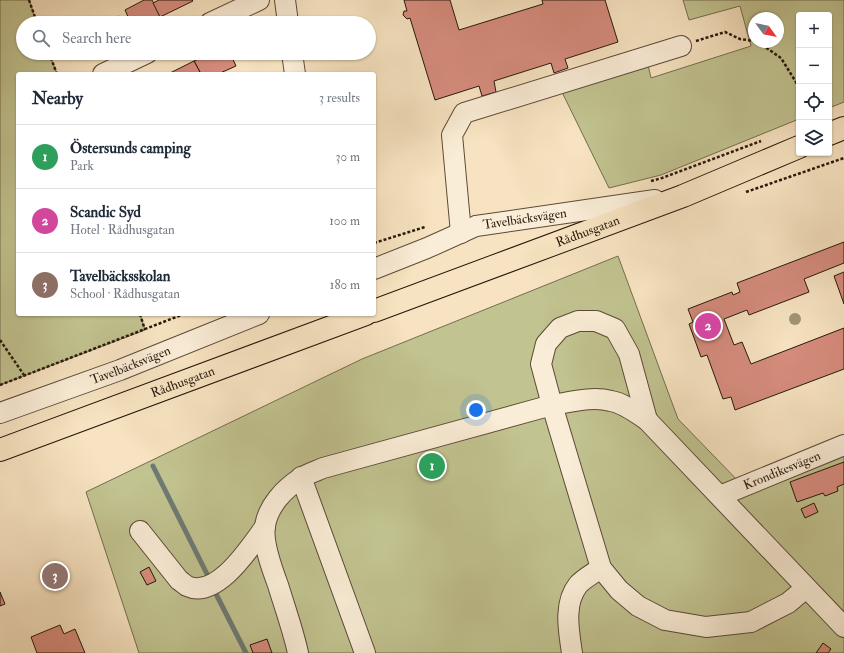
<!DOCTYPE html>
<meta charset="utf-8">
<style>
:root{--surface:#fff;--page:#f2f2f3;--text:#1f2937;--muted:#747a83;--line:#e0e1e3;--accent:#0f766e}
body{margin:0;font-family:"IM FELL Double Pica",serif;background:var(--page);color:var(--text)}
.controls{position:absolute;right:12px;top:12px;display:grid;overflow:hidden;border-radius:4px;box-shadow:0 1px 3px #0004}
.controls button{width:36px;height:36px;display:grid;place-items:center;padding:0;border:0;border-bottom:1px solid var(--line);background:var(--surface);color:var(--text);font:20px sans-serif}
.compass{position:absolute;left:748px;top:12px;width:36px;height:36px;border-radius:50%;background:var(--surface);box-shadow:0 1px 3px #0004;rotate:123deg}
.you{position:absolute;left:476px;top:410px;width:14px;height:14px;margin:-10px;border:3px solid #fff;border-radius:50%;background:#1a73e8;box-shadow:0 0 0 6px #1a73e833}
.badge{display:grid;place-items:center;width:26px;height:26px;border-radius:50%;background:var(--accent);color:#fff;font-size:13px;font-weight:700}
.pin{position:absolute;translate:-50% -50%;border:2px solid #fff;box-shadow:0 1px 4px #0006}
.list{margin:0;padding:0;list-style:none}
h2{display:flex;justify-content:space-between;align-items:center;height:52px;margin:0;padding:0 16px;font-size:17px}
h2 small{font-size:13px;font-weight:400;color:var(--muted)}
.list li{display:grid;grid-template-columns:26px 1fr auto;gap:12px;align-items:center;box-sizing:border-box;height:64px;padding:0 16px;border-top:1px solid var(--line)}
.list b{display:block;font-size:15px;white-space:nowrap}
.list p{margin:0;font-size:13px;white-space:nowrap;color:var(--muted)}
.list em{font-size:13px;font-style:normal;color:var(--muted)}
.icon{flex:none;width:22px;height:22px;fill:none;stroke:currentColor;stroke-width:2;stroke-linecap:round;stroke-linejoin:round}
.map{position:relative;flex:none;width:844px;height:653px;overflow:hidden}
.search{position:absolute;background:var(--surface);box-shadow:0 1px 3px #0004;left:16px;top:16px;width:360px;height:44px;display:flex;align-items:center;gap:10px;box-sizing:border-box;padding:0 14px;border-radius:22px;color:var(--muted);font-size:15px}
.panel{position:absolute;background:var(--surface);box-shadow:0 1px 3px #0004;left:16px;top:72px;width:360px;height:244px;border-radius:4px}
.map>svg:first-child{display:block}
.green{fill:#c1c390;stroke:#746d4e;fill-rule:evenodd}
.lines{fill:none;stroke-linecap:round;stroke-linejoin:round}
.stream{stroke:#6e7b72;stroke-width:5}
.building{fill:#d68c7d;stroke:#27170b}
.minor-casing{stroke:#5b4a38;stroke-width:22}
.major-casing{stroke:#27170b;stroke-width:24}
.path{stroke:#27170b;stroke-width:2.5;stroke-dasharray:3 2;stroke-linecap:butt}
.minor{stroke:#faedd7;stroke-width:20}
.major{stroke:#f7e3c1;stroke-width:22}
.tree{fill:#a29477}
.labels{text-anchor:middle;dominant-baseline:central;stroke-width:3.5;stroke-linejoin:round;paint-order:stroke}
.street-label{font-size:13px;fill:#27170b;stroke:#faedd7}
</style>
<div class="map">
<svg width="844" height="653" viewBox="0 0 844 653">
<rect width="100%" height="100%" fill="#f7e3c1"/>
<filter id="stains"><feTurbulence type="fractalNoise" baseFrequency=".005" numOctaves="4"/><feColorMatrix values="0 0 0 0 .2 0 0 0 0 .09 0 0 0 0 .02 0 0 0 .5 -.17"/></filter>
<radialGradient id="worn" r=".72"><stop offset=".6" stop-color="#630" stop-opacity="0"/><stop offset="1" stop-color="#630" stop-opacity=".3"/></radialGradient>
<g class="green">
<path d="M0,0H29L37,23H23V53H49L57,74H18V314H140L145,330L0,385Z"/>
<path d="M683,0H844V102L829,108V15H799V119L661,175L609,188L558,84L646,56L651,78L751,46L740,6L689,20ZM754,18H778V42H754Z"/>
<path d="M618,256L678,419L743,486L844,446V653H139L86,492L362,359Z"/>
</g>
<g class="lines">
<g class="stream">
<path d="M153,466L210,580"/>
<path d="M213,588L246,653"/>
</g>
</g>
<g class="building">
<path d="M144,0H152L163,20L157,23H123L122,22L129,19L125,10Z"/>
<path d="M159,0H192L193,1L160,17L153,3Z"/>
<path d="M404,0H450L459,30L543,4L542,0H605L618,42L565,59L568,68L554,73L551,63L494,81L496,92L482,96L479,86L435,100L410,18L407,19L403,15L404,11H407Z"/>
<path d="M119,16L123,23H105Z"/>
<path d="M203,53H230L236,66L218,74H201L194,61L201,58L199,54Z"/>
<path d="M230,53H253L241,59L239,56L233,59Z"/>
<path d="M194,61L201,74H168Z"/>
<path d="M844,242V263L804,279L809,292L749,315L747,310L724,319L734,345L742,342L751,364L844,328V369L735,410L731,397L723,399L707,355L701,357L689,324L693,322L688,309L732,292L733,295L740,292L737,283Z"/>
<path d="M844,272V304L834,276Z"/>
<path d="M844,462V484L837,487L838,491L825,496L823,493L797,502L790,482Z"/>
<path d="M814,503L818,512L805,518L801,509Z"/>
<path d="M149,567L156,581L147,585L140,572Z"/>
<path d="M0,592L5,604L0,606Z"/>
<path d="M60,625L64,634L75,629L85,653H37L31,637Z"/>
<path d="M267,639L272,653H253L250,645Z"/>
<path d="M823,643L831,649L828,653H816Z"/>
</g>
<g class="lines">
<g class="minor-casing">
<g id="minor">
<path d="M285,0L288,23"/>
<path d="M210,23L259,0"/>
<path d="M292,53L295,74"/>
<path d="M103,74L147,53"/>
<path d="M461,233L452,135L464,113L681,46"/>
<path id="s1" d="M374,269L427,248L476,226L655,200"/>
<path id="s2" d="M0,413L120,370L259,314"/>
<path d="M647,420L629,354L615,329L596,321H578L560,328L546,344L541,364L552,405L601,568L619,590L638,606L665,620L706,627L751,622L788,603L806,588"/>
<path d="M301,477L365,653"/>
<path id="s3" d="M720,496L844,445"/>
<path d="M140,531L179,580C182,582 184,584 187,586C217,600 250,547 265,527"/>
<path d="M298,653C293,630 285,608 278,585C272,569 262,542 265,526C268,506 284,489 301,478C307,474 316,471 323,468L552,405C571,402 592,396 611,401C624,403 636,413 647,420L844,627"/>
<path d="M572,653C569,632 563,604 578,585C583,579 594,573 601,568"/>
</g>
</g>
<g class="major-casing">
<g id="major">
<path d="M829,134L844,128"/>
<path id="s4" d="M374,311L683,196L799,147"/>
<path id="s5" d="M0,450L366,314"/>
</g>
</g>
<g class="path">
<path d="M29,0L37,23"/>
<path d="M696,41L725,32L740,39L754,41"/>
<path d="M758,42L781,58L799,87"/>
<path d="M49,53L57,74"/>
<path d="M651,181L662,178L761,141"/>
<path d="M746,192L844,158"/>
<path d="M374,243L425,227"/>
<path d="M140,314L145,330"/>
<path d="M0,340L24,375"/>
<path d="M0,385L184,314"/>
</g>
<use href="#minor" class="minor"/>
<use href="#major" class="major"/>
</g>
<circle class="tree" cx="795" cy="319" r="6"/>
<g class="labels">
<g class="street-label">
<text stroke="none"><textPath href="#s1" startOffset="160">Tavelbäcksvägen</textPath></text>
<text stroke="none"><textPath href="#s4" startOffset="228">Rådhusgatan</textPath></text>
<text stroke="none"><textPath href="#s2" startOffset="139">Tavelbäcksvägen</textPath></text>
<text stroke="none"><textPath href="#s5" startOffset="195">Rådhusgatan</textPath></text>
<text stroke="none"><textPath href="#s3" startOffset="67">Krondikesvägen</textPath></text>
</g>
</g>
<rect width="100%" height="100%" filter="url(#stains)"/>
<rect width="100%" height="100%" fill="url(#worn)"/>
</svg>
<div class="controls">
<button>+</button>
<button>−</button>
<button><svg class="icon" aria-label="locate" viewBox="0 0 24 24"><circle cx="12" cy="12" r="6"/><path d="M12 2v4M12 18v4M2 12h4M18 12h4"/></svg></button>
<button><svg class="icon" aria-label="layers" viewBox="0 0 24 24"><path d="M12 4l9 5-9 5-9-5zM3 14l9 5 9-5"/></svg></button>
</div>
<svg class="compass" viewBox="-18 -18 36 36"><path d="M0-13l5 13h-10z" fill="#e53935"/><path d="M0 13l5-13h-10z" fill="#747a83"/></svg>
<div class="you"></div>
<div class="pin badge" style="left:432px;top:466px;background:#2e9e5b">1</div>
<div class="pin badge" style="left:708px;top:326px;background:#d1479c">2</div>
<div class="pin badge" style="left:55px;top:576px;background:#8d6e63">3</div>
<div class="search"><svg class="icon" aria-label="search" viewBox="0 0 24 24"><circle cx="10" cy="10" r="6"/><path d="M15 15l6 6"/></svg>Search here</div>
<section class="panel">
<h2>Nearby<small>3 results</small></h2>
<ul class="list">
<li><span class="badge" style="background:#2e9e5b">1</span><div><b>Östersunds camping</b><p>Park</p></div><em>30 m</em></li>
<li><span class="badge" style="background:#d1479c">2</span><div><b>Scandic Syd</b><p>Hotel · Rådhusgatan</p></div><em>100 m</em></li>
<li><span class="badge" style="background:#8d6e63">3</span><div><b>Tavelbäcksskolan</b><p>School · Rådhusgatan</p></div><em>180 m</em></li>
</ul>
</section>
</div>
